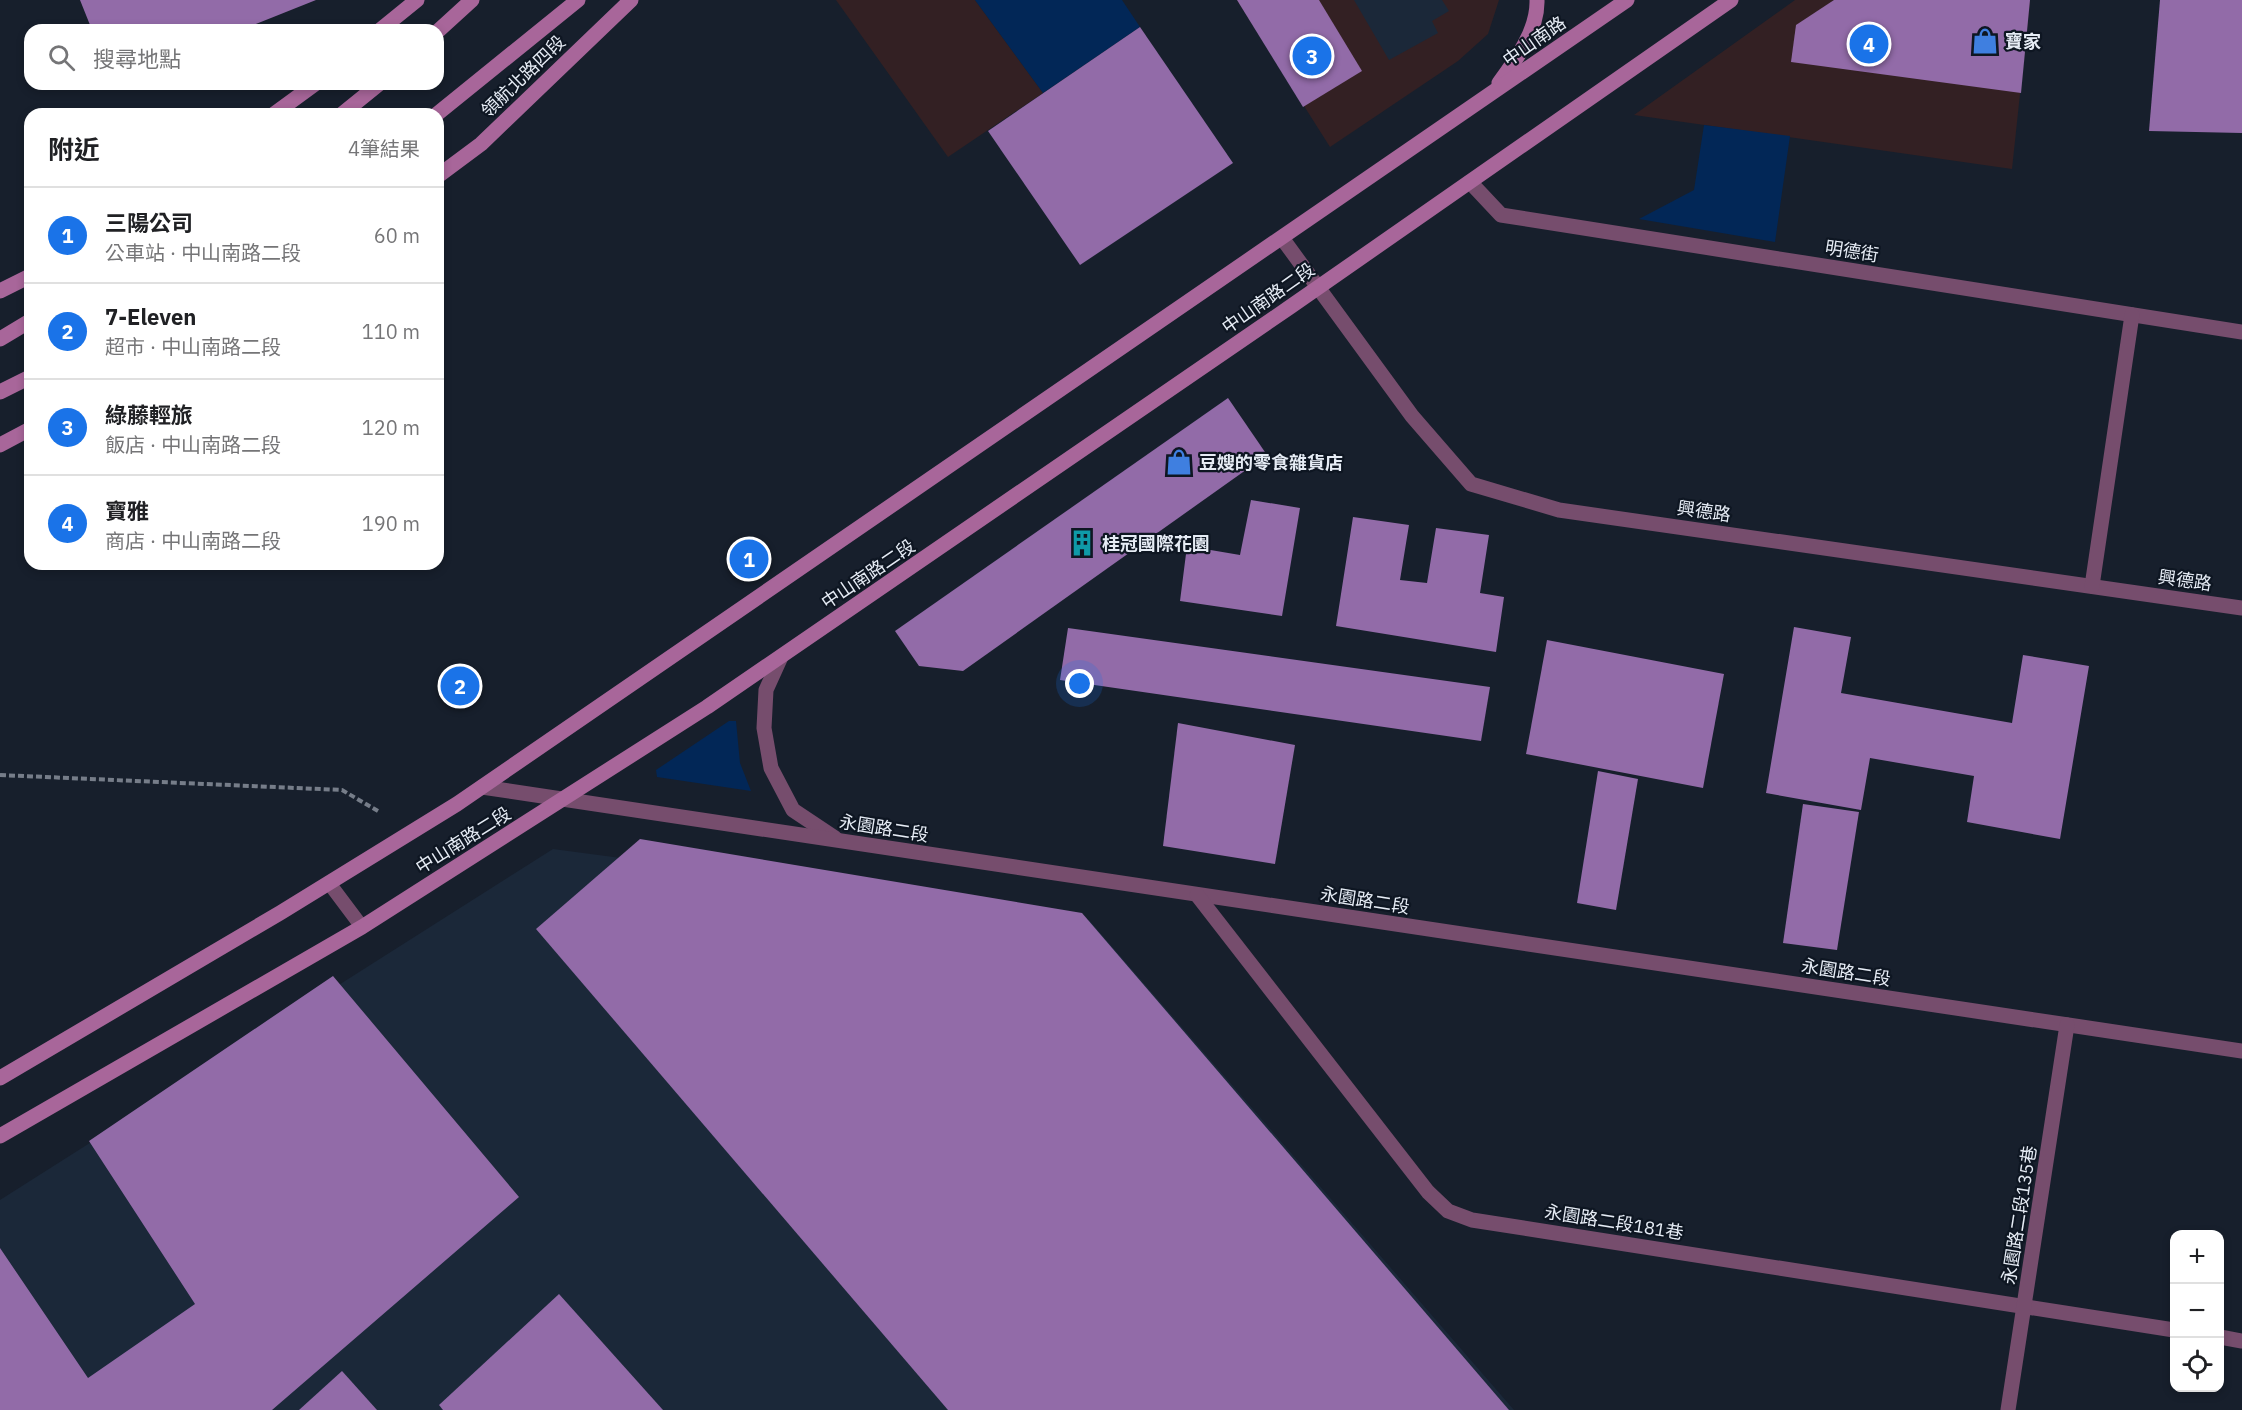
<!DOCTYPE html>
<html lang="zh-TW">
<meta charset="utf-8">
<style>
:root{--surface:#fff;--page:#f2f2f2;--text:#202124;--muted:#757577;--line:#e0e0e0;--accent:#1a73e8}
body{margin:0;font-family:"IBM Plex Sans","Noto Sans TC",sans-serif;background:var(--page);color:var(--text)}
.controls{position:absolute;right:18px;bottom:18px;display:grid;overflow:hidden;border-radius:12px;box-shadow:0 3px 9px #0003}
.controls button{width:54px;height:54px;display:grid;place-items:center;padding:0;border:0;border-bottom:2px solid var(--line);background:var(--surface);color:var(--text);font:30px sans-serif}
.you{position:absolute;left:1080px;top:684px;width:21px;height:21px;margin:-15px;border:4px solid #fff;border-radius:50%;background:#1a73e8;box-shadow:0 0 0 9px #1a73e833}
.badge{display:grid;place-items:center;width:39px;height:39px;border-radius:50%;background:var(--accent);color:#fff;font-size:20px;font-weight:700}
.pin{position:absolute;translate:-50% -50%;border:3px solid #fff;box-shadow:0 2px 6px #0006}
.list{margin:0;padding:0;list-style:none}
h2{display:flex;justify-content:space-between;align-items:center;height:78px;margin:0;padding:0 24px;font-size:26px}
h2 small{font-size:20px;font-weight:400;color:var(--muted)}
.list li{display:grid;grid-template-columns:39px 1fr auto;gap:18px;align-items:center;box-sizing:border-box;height:96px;padding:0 24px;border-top:2px solid var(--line)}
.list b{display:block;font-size:22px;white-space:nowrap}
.list p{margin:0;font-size:20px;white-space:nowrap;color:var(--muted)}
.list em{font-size:20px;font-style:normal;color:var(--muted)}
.icon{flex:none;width:33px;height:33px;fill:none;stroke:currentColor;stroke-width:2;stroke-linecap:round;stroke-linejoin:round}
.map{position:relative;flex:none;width:2242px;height:1410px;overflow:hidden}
.search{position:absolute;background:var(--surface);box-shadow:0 3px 9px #0003;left:24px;top:24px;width:420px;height:66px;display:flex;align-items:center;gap:15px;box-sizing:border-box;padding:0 21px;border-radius:18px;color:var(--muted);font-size:22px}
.panel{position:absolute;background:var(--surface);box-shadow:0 3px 9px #0003;left:24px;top:108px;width:420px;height:462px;border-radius:18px}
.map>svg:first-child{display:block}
.commercial{fill:#332023}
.built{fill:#1b2839}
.green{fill:#022757}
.building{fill:#926ba8}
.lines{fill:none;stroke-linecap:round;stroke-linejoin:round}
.path{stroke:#767d89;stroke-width:4;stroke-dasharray:6 3;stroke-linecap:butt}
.lane{stroke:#764d6d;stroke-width:14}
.street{stroke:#764d6d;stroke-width:15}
.secondary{stroke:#a8669a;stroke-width:15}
.labels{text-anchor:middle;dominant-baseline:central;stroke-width:4.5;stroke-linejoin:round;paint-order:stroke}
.street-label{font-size:18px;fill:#e6ecf5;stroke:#0e1622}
.poi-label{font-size:18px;font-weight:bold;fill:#e6ecf5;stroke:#0e1622;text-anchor:start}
</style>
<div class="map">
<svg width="2242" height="1410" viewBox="0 0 2242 1410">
<rect width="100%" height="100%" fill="#171f2c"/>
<g class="commercial">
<path d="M836,0H975L1043,93L948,157Z"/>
<path d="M1237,0H1499L1488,34L1458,61L1330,147Z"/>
<path d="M1795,0H2030L2012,169L1634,115Z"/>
</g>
<g class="built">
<path d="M1354,0H1442L1449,11L1432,21L1438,33L1389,60Z"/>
<path d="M553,849L1089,920L1514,1410H0V1200Z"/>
</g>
<g class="green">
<path d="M975,0H1122L1140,27L1043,93Z"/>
<path d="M1704,125L1790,136L1775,242L1639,219L1694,190Z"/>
<path d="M729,721H736L740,763L751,791L657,777L656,770Z"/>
</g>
<g class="building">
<path d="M80,0H316L241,30H92Z"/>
<path d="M1237,0H1319L1362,71L1303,107Z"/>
<path d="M1834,0H2030L2021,93L1791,62L1796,25Z"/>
<path d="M2160,0H2242V133L2149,131Z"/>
<path d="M1140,27L1233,163L1080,265L988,131Z"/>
<path d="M1228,398L1267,455L963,671L919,666L895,631Z"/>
<path d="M1251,500L1300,508L1282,616L1180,601L1187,546L1240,555Z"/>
<path d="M1353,517L1409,525L1400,580L1427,583L1436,528L1489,535L1480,593L1504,597L1496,652L1336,626Z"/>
<path d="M1794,627L1851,637L1841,693L2012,723L2023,655L2089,666L2060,839L1967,822L1974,776L1870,758L1861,810L1766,793Z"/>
<path d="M1068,628L1490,687L1481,741L1060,680Z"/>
<path d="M1547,640L1724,674L1703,788L1526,754Z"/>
<path d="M1178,723L1295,745L1275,864L1163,846Z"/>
<path d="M1598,771L1638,779L1616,910L1577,903Z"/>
<path d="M1803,804L1859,812L1837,950L1783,943Z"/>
<path d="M640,839L1082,913L1509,1410H948L536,929Z"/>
<path d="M333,976L519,1197L272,1410H0V1248L88,1378L195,1304L89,1141Z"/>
<path d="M559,1294L663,1410H443L439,1405Z"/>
<path d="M342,1371L377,1410H299Z"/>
</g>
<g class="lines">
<path class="path" d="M0,775L342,790L378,811"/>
<path class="lane" d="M329,883L362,927"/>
<g class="street">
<path d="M1470,182L1501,215L2242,332"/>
<path d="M1282,238L1412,416L1471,484L1559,510L2242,608"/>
<path d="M2092,586L2132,315"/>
<path d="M781,657L766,690L764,728L771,768L793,810L835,838"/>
<path d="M482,787L2242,1051"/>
<path d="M1197,895L1428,1192L1448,1211L1472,1220L2174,1330"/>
<path d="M2220,1337L2242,1341"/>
<path d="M2008,1410L2067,1025"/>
</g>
<g class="secondary">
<path d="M380,30L417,0"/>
<path d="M438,31L472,0"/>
<path d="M1499,83C1516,60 1538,30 1537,0"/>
<path d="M274,114L315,84"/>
<path d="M342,114L379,84"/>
<path d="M437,114L578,0"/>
<path d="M438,176L481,144L631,0"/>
<path d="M0,291L30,276"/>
<path d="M0,339L30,321"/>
<path d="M0,392L30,377"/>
<path d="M0,445L30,429"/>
<path d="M0,1078L280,913L457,804L1627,0"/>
<path d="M0,1136L362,927L707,707L1290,307L1731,0"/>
</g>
</g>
<defs>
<g id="shop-bare" transform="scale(2.07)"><path d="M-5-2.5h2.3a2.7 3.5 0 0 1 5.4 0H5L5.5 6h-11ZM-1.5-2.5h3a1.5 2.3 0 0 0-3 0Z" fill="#3f7fe0" stroke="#0e1622" stroke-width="2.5" paint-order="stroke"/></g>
<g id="building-bare" transform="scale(2.07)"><path d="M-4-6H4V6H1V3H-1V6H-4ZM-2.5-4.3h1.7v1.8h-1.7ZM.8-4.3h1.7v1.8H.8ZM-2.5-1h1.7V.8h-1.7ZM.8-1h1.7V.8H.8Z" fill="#0f9aa8" stroke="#0e1622" stroke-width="2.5" paint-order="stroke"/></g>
</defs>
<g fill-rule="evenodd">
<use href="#shop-bare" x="1985" y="41"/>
<use href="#shop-bare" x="1179" y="462"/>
<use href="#building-bare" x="1082" y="543"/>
</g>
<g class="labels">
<g class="street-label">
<text transform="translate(1534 41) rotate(-35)">中山南路</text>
<text transform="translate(523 76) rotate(-44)">領航北路四段</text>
<text transform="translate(1852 251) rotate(9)">明德街</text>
<text transform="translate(1268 298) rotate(-35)">中山南路二段</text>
<text transform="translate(1704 511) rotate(8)">興德路</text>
<text transform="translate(868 574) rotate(-34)">中山南路二段</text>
<text transform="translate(2185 580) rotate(8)">興德路</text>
<text transform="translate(884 828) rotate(9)">永園路二段</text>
<text transform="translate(463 840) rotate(-32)">中山南路二段</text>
<text transform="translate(1365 900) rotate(9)">永園路二段</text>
<text transform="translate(1846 972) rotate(9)">永園路二段</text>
<text transform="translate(2019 1215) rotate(-81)">永園路二段135巷</text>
<text transform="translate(1614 1222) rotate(9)">永園路二段181巷</text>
</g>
<g class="poi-label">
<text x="2005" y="41">寶家</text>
<text x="1199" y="462">豆嫂的零食雜貨店</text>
<text x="1102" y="543">桂冠國際花園</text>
</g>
</g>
</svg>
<div class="controls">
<button>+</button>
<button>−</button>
<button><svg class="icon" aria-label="locate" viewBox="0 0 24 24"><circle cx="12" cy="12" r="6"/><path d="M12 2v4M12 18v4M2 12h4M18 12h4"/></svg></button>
</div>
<div class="you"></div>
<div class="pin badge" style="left:749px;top:559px">1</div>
<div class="pin badge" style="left:460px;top:686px">2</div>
<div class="pin badge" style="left:1312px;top:56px">3</div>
<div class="pin badge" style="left:1869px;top:44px">4</div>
<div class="search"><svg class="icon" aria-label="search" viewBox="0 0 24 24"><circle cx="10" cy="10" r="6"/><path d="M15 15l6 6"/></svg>搜尋地點</div>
<section class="panel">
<h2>附近<small>4筆結果</small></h2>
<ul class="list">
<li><span class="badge">1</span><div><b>三陽公司</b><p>公車站 · 中山南路二段</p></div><em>60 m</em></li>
<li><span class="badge">2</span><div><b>7-Eleven</b><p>超市 · 中山南路二段</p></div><em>110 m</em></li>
<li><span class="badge">3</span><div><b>綠藤輕旅</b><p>飯店 · 中山南路二段</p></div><em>120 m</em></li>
<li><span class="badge">4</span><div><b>寶雅</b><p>商店 · 中山南路二段</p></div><em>190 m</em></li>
</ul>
</section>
</div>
